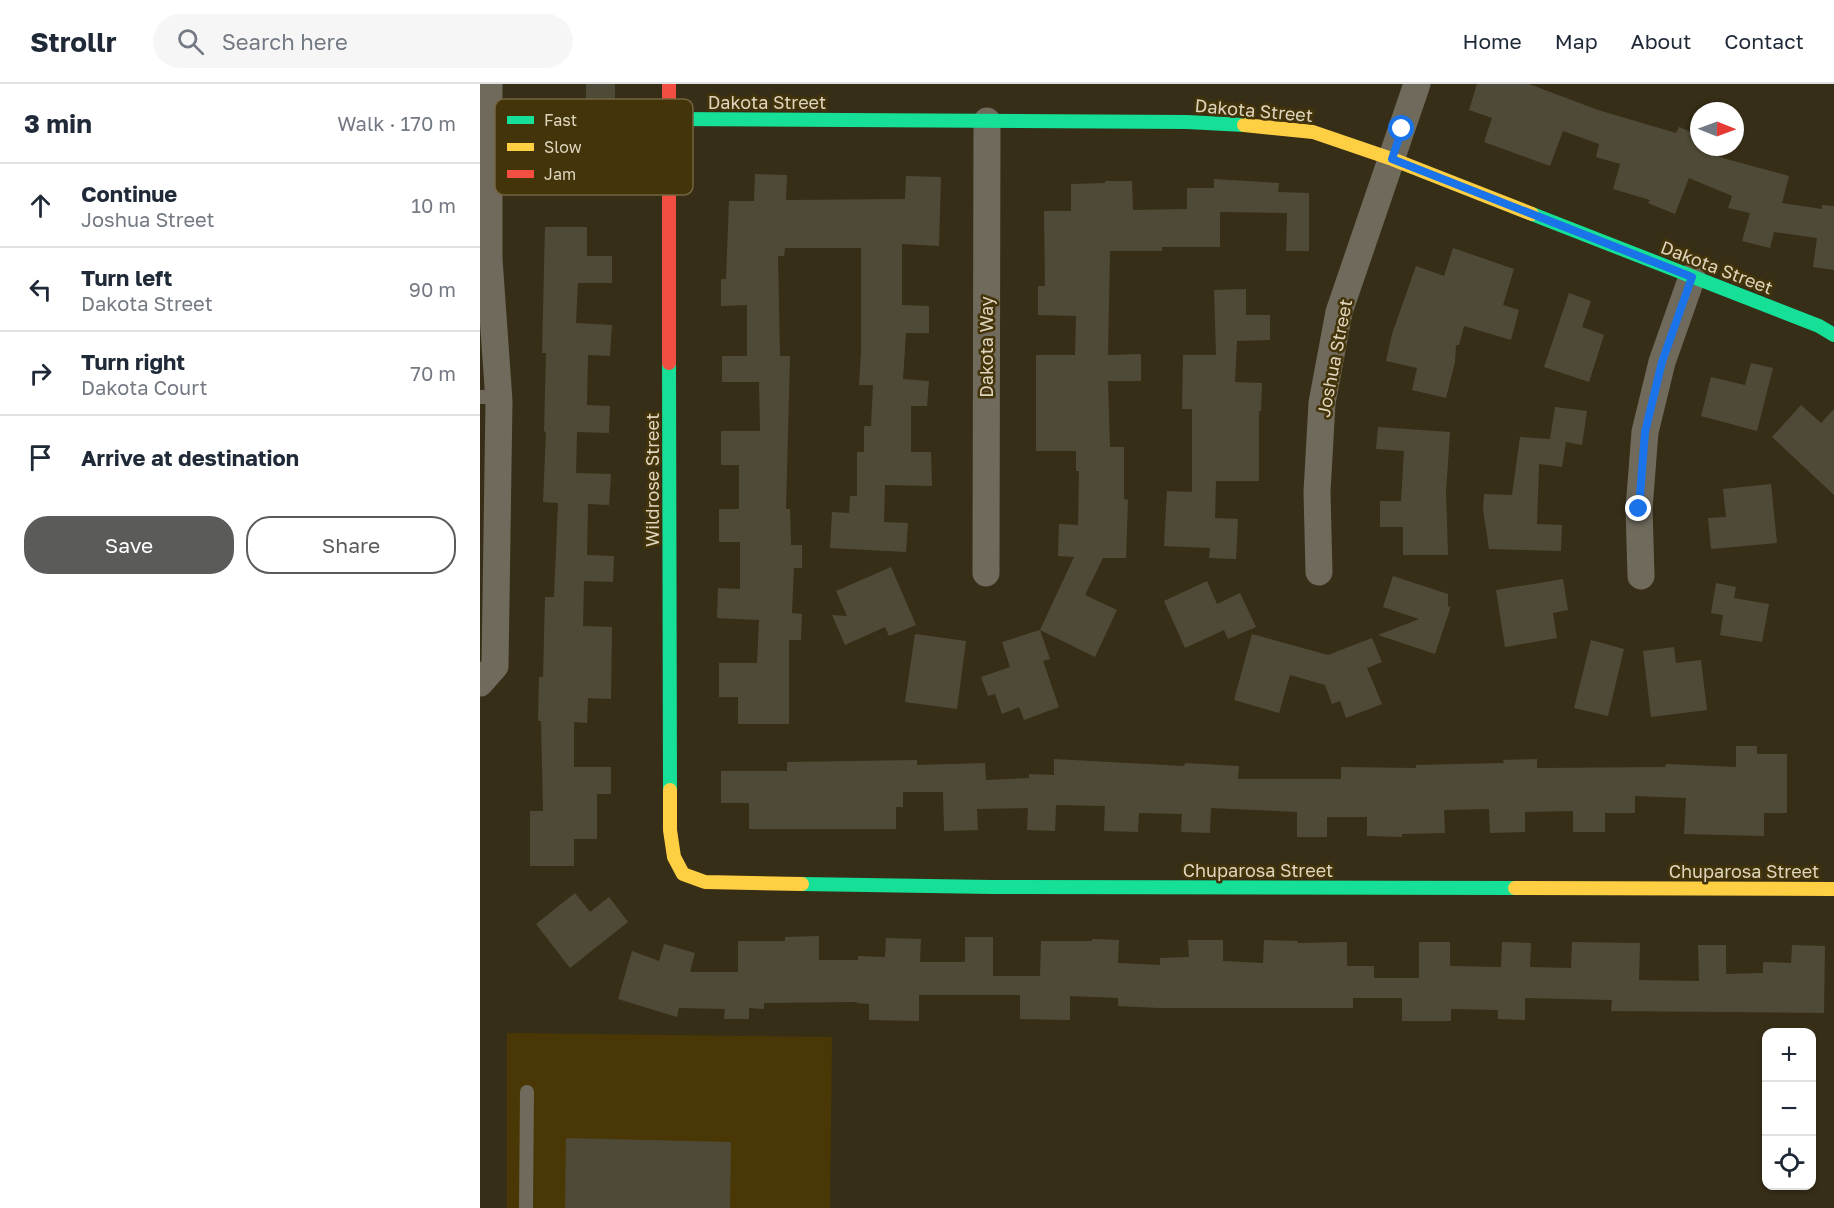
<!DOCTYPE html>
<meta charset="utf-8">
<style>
:root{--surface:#fff;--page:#f6f6f7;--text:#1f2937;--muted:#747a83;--line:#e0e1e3;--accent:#5b5c5a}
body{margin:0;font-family:"Golos Text",sans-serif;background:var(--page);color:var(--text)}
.controls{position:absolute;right:18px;bottom:18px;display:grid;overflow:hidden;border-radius:12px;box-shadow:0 2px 4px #0004}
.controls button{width:54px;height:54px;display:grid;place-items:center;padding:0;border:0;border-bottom:2px solid var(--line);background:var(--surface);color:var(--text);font:30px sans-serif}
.compass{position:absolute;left:1210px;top:18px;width:54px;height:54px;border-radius:50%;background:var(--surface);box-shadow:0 2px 4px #0004;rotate:91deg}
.stop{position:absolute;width:18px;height:18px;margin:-14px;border:4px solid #1a73e8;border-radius:50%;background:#fff}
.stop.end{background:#1a73e8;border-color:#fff;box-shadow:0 2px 6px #0008}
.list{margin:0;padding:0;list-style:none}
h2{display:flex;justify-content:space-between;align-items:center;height:78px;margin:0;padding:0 24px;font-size:26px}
h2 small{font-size:20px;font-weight:400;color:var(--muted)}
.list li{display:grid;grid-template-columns:39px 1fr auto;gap:18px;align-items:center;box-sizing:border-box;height:84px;padding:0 24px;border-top:2px solid var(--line)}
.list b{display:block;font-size:22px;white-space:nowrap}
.list p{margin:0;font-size:20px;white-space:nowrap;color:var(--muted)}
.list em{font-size:20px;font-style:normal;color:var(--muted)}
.actions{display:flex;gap:12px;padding:18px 24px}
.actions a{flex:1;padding:14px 0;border:2px solid var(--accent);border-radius:24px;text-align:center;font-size:21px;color:var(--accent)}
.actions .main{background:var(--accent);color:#fff}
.icon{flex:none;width:33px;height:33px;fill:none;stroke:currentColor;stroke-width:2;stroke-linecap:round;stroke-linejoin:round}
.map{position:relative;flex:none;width:1354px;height:1124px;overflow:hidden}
header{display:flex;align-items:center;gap:36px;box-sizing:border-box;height:84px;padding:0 30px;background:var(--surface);border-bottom:2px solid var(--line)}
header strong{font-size:28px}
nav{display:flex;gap:33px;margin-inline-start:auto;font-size:21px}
.search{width:420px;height:54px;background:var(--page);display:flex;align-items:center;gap:15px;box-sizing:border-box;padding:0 21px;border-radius:33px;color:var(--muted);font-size:22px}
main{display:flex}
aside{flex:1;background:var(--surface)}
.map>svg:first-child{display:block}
.built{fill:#493806}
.building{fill:#4f4a37}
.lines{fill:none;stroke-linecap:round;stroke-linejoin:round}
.lane{stroke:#6f6a5c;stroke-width:14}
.street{stroke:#6f6a5c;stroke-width:27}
.fast{stroke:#16e098;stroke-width:14}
.slow{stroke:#ffcf43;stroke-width:14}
.jam{stroke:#f24e42;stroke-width:14}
.route{stroke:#1a73e8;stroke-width:8}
.labels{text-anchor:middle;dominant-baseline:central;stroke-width:5;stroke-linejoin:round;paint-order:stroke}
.street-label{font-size:18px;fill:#ded5bf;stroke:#44340a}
.key{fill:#44340a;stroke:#726440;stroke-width:1.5}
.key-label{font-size:16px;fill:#ded5bf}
</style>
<header>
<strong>Strollr</strong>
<div class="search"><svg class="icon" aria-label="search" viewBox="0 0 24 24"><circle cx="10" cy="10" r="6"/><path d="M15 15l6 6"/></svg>Search here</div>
<nav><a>Home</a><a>Map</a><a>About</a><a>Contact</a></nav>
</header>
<main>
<aside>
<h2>3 min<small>Walk · 170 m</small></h2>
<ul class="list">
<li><svg class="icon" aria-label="ahead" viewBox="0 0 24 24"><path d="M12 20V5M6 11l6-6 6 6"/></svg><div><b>Continue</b><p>Joshua Street</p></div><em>10 m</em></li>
<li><svg class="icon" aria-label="left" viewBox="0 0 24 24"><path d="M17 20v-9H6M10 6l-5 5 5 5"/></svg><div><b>Turn left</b><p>Dakota Street</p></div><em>90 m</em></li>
<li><svg class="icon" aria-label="right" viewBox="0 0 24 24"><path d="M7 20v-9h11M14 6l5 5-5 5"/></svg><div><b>Turn right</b><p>Dakota Court</p></div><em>70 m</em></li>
<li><svg class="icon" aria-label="arrive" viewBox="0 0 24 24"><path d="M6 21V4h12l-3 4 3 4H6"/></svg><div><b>Arrive at destination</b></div></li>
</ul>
<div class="actions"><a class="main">Save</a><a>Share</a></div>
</aside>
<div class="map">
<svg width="1354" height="1124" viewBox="0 0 1354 1124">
<rect width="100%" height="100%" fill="#372e17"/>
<path class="built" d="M27,949L352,953L350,1124H27Z"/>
<g class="building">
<path d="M106,0H135V20H116V49H72L71,15H106Z"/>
<path d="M997,0H1049L1118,26L1196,49L1199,43L1219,51V63H1243L1239,73L1309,92L1302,119L1342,125V121L1354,122V186L1333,183L1337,154L1294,148L1290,164L1262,157L1270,129L1248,124L1252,112L1209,94L1195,130L1168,119L1170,116L1133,105L1140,80L1116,73L1119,60L1083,47L1070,82L1004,58L1012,34L989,26Z"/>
<path d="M275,90L307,91L306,116L425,115L426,92L461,93L459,162L422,160V221L449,222V249H426L423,295L449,297L447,322H431V368H451L452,402L405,401L404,438L428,439L426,468L350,464L352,428L369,429L370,412H377V368H384V342H391L393,301H379L381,268V164H305L304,172H298L300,272H310L306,425H310L311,461H322V484H314L312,529L322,530L321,556H309V640H258V613H239V579H277L279,536L237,534L238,504L260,505V458H239V425H259V381H241V347H280L279,298H242V272H267V221L241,222V195H246L249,117H274Z"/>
<path d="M734,95L799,99L798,108L829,109V167H806L807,129L740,128V163H682V167H630L628,271L661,270V297H628L630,363H644V415L648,416L646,474H623L605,511L637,526L615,573L560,546L570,575L563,577L579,623L544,636L539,623L522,630L515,610L508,612L501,593L530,583L522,558L560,546L594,473L578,472L579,440L598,441L599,387H596V367H556V271H595L596,232L558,231V202H565L564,127H591V100L625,99V97H652L653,126L707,125V104H734Z"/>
<path d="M65,143H107V172H132V199H98L96,239L132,241L130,272L108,271L107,321L130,322L129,349L97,348L96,389L131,390L129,421L108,420L107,471L134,472L133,498L104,497L103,542L132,543L131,615L108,614L107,639L94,638V683H131V710H117V755H94V782H50V727H63L61,637H58L59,593H63L65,513H74L78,419L63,418L66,348L64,347L66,269H62Z"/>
<path d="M973,164L1034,185L1023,221L1039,226L1031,256L984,242L979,261H976L975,278L966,314L932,306L937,284L906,277L912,250L936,182L964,192Z"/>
<path d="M766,205V231H790V256L757,257L755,298L782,299L781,327H779V397H736L735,434L758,435L756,475L729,474L730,464L684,462L687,407L712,408V325H702L703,271H736L734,206Z"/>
<path d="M1089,209L1111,217L1102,243L1124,251L1109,298L1064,283Z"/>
<path d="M1271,279L1293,284L1277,347L1221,332L1231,293L1265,301Z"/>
<path d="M1321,321L1341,339L1354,325V411L1292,353Z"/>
<path d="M1075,323L1107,327L1102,361L1086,358L1082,383L1059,380L1057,440L1082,441L1081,467L1009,465L1003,425L1004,410L1032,411L1040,353L1070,355Z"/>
<path d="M898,343L970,348L966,408L968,471H923V443H900V417H921L924,367L896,365Z"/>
<path d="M1291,400L1297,459L1231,465L1228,434L1246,433L1243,405Z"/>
<path d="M411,483L436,541L409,552L405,543L365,561L352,531L367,532L356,507Z"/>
<path d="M913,492L968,510V523L971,522L955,570L898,551L939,535L903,523Z"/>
<path d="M1083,495L1088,526L1073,529L1077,554L1025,563L1016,506Z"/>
<path d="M727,497L737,520L760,509L776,543L748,555L744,546L705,564L684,517Z"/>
<path d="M1236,499L1256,503L1254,514L1289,520L1282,558L1240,551L1243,531L1231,529Z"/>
<path d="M435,550L486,557L477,625L425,618Z"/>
<path d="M772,550L848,571L892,554L902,578L887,584L902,620L866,634L860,617L852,620L845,601L810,591L799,629L754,616Z"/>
<path d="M1111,556L1144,565L1128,632L1094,624Z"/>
<path d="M1194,563L1196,579L1221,576L1227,626L1171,633L1163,567Z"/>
<path d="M1256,662H1277V670H1307V729H1284V752L1204,750L1206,714L1155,712V729H1125V748H1093V727L1045,728V748L1010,749L1009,725L964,726L965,749L922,750V753L887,752V733H847V753H817V728L731,724L730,749L701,748L702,730L659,729L658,748L624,747L625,722L576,721L575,747L547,746L548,724L497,725L498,746L464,747L463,708H423V723H416V745H269V719H241V687H307V678L437,676V681L505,679L506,696L549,694V690L574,691V675L704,682L705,679L759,682L758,695H861V683L936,684V681L1024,679L1023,676L1057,675V684L1185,683L1186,680L1256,683Z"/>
<path d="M95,809L110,828L129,813L148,838L90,884L56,840Z"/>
<path d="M339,852V876H378V872L405,873L406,854L441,855L440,878H485V853H513V892H560L561,857H612V855L639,856L638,879L680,881V874L709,873L708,856H743V877L783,879L784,856L818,857V859L867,858V882H894V894H939V858H970V882L1021,883L1022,858L1051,859L1050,883L1091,884L1092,858L1160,859L1159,896L1219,897L1218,861H1246V890L1283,889V878L1311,879L1312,861L1345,862L1344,929L1131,927L1132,916L1045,914V936L1018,935V926L971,925V937H922V914H873V924H679L638,922V914L590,912V936L540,935V911H439V937L389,936V920L377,919V918L284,919V925L269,924V935H244L245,925L199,924L197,933L138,915L152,867L179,877L184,860L215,869L210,888H258V857H305V853Z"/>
<path d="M86,1054L251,1058L250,1124H85Z"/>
</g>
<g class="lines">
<g class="lane">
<path d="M0,313H19"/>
<path d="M46,1124L47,1008"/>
</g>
<g class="street">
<path d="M839,488L837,408L842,319L859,228L937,0"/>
<path d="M506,489L507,37"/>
<path d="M1161,492L1159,425L1165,348L1182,278L1212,193"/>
<path d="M0,599L15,582L19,317L9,175V0"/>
</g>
<g class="fast">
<path d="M189,35L707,38L764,41"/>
<path d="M1052,130L1339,242L1354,251"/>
<path d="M189,279L190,706"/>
<path d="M322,800L512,803L1035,804"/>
</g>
<g class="slow">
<path d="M764,41L833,48L912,75L1052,130"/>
<path d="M190,706V746L194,773L203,790L225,798L322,800"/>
<path d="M1035,804L1354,805"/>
</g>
<path class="jam" d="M189,0V279"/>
</g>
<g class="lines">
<path class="route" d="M922,45L912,75L1212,193L1182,278L1165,348L1159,425"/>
</g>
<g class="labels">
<g class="street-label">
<text x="287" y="18">Dakota Street</text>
<text transform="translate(774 26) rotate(5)">Dakota Street</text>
<text transform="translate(1237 183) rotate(21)">Dakota Street</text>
<text transform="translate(506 263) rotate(-90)">Dakota Way</text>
<text transform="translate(854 274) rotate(-79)">Joshua Street</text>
<text transform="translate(172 396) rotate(-90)">Wildrose Street</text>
<text x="778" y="786">Chuparosa Street</text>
<text x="1264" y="787">Chuparosa Street</text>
</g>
</g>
<rect x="15" y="15" width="198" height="96" rx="9" class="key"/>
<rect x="27" y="32" width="27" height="8" fill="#16e098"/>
<rect x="27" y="59" width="27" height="8" fill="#ffcf43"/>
<rect x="27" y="86" width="27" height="8" fill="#f24e42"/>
<g class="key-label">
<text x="64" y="42">Fast</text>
<text x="64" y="69">Slow</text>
<text x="64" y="96">Jam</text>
</g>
</svg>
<div class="controls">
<button>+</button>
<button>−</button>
<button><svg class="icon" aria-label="locate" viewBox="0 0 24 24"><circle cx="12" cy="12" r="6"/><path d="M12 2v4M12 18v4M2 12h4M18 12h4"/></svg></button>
</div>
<svg class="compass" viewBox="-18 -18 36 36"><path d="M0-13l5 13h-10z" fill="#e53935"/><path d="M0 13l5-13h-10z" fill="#747a83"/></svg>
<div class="stop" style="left:922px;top:45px"></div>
<div class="stop end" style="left:1159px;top:425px"></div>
</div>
</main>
